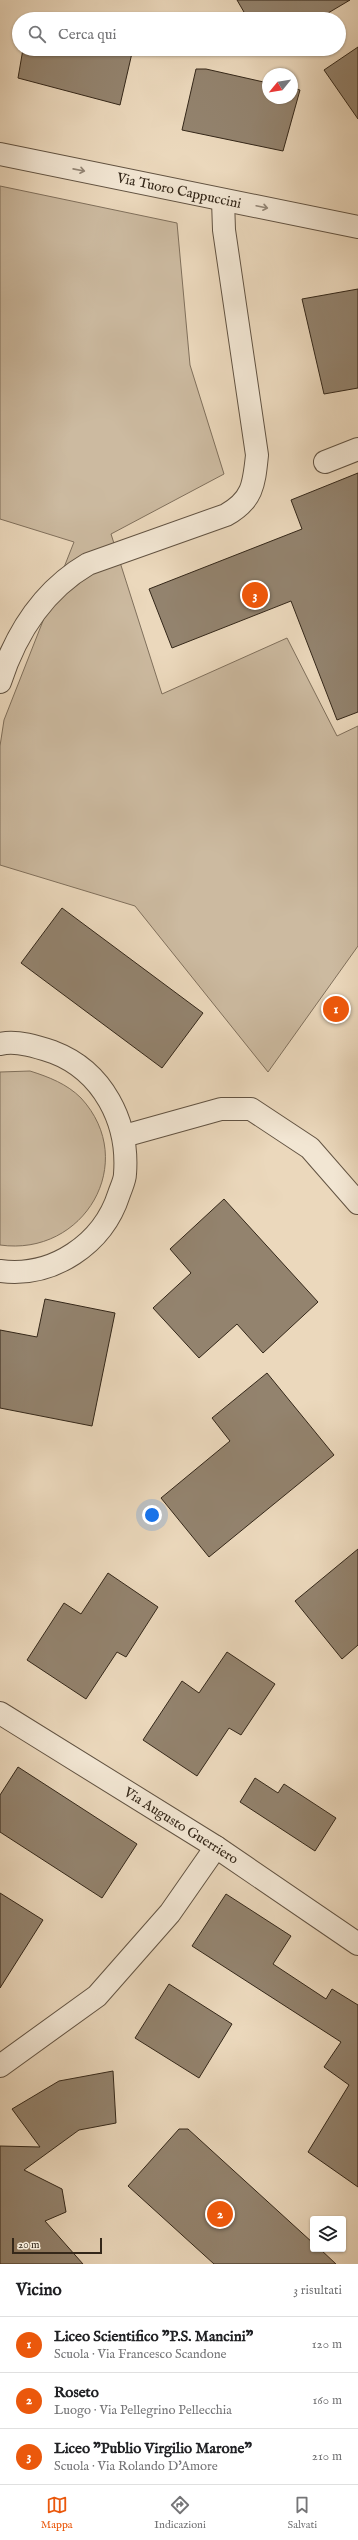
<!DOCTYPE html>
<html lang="it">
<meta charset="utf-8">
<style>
:root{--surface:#fff;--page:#f2f2f2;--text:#202124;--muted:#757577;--line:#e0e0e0;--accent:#ea580c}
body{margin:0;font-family:"IM FELL English",serif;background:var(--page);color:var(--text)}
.controls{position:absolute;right:12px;bottom:12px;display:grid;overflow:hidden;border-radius:4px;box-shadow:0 1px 3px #0004}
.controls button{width:36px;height:36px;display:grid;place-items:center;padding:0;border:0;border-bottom:1px solid var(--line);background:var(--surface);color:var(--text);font:20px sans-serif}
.compass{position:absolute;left:262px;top:68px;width:36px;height:36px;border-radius:50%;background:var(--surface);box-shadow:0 1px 3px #0004;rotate:240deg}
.scale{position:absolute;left:12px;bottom:10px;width:90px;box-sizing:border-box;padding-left:4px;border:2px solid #342719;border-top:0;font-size:11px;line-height:14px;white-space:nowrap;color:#342719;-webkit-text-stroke:3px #f2e6d3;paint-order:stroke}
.you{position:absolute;left:152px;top:1515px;width:14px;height:14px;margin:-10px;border:3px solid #fff;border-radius:50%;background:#1a73e8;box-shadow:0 0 0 6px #1a73e833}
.badge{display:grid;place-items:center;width:26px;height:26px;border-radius:50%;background:var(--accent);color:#fff;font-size:13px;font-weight:700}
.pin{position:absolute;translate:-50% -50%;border:2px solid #fff;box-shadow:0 1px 4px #0006}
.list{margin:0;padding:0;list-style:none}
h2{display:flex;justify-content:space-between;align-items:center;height:52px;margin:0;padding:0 16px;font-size:17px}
h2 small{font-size:13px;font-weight:400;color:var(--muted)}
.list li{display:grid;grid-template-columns:26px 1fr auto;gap:12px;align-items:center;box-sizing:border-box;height:56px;padding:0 16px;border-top:1px solid var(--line)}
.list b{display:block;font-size:15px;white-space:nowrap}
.list p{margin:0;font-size:13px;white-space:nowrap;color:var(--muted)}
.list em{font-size:13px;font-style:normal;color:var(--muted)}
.icon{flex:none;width:22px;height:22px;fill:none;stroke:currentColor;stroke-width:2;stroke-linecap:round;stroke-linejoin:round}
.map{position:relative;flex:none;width:358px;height:2264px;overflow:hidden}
.search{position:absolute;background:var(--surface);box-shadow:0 1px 3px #0004;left:12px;right:12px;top:12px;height:44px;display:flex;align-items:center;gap:10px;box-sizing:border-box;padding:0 14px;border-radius:22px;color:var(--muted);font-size:15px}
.sheet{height:220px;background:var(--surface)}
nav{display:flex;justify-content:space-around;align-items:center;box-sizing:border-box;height:56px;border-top:1px solid var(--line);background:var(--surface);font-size:11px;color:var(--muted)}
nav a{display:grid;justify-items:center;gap:2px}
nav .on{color:var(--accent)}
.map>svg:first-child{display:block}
.green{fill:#ccbaa0;stroke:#80705c}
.building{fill:#93836e;stroke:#342719}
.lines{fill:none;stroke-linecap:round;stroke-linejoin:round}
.minor-casing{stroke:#625342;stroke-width:24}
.minor{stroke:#f2e6d3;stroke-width:22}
.oneway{stroke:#938676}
.labels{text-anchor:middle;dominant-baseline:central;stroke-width:3;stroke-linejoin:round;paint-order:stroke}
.street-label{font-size:14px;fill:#342719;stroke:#f2e6d3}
</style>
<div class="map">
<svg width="358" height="2264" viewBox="0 0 358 2264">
<rect width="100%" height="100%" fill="#ebd8bc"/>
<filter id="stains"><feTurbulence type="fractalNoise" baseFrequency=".005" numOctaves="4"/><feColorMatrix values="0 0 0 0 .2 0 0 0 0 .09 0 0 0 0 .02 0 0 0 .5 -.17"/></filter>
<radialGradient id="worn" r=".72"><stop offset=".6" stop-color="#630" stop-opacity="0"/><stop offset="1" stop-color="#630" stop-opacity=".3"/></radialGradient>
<g class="green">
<path d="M0,186L177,223L190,365L224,474L111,534L162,694L287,638L337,736L358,726V946L268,1072L135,906L0,865V746L4,720L74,542L0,519Z"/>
<path d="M30,1071C49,1077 67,1084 81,1098C140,1162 84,1257 0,1245V1072Z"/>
</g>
<g class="building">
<path d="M237,0H350L318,19H248Z"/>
<path d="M358,47V119L324,70Z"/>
<path d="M23,49H116L132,53L120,105L18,78Z"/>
<path d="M196,69H206L268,83V98H292V88L300,90L283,151L182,130Z"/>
<path d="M358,289V388L324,394L302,299Z"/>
<path d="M358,473V712L337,720L291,601L172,648L149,589L302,529L291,500Z"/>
<path d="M62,908L203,1013L162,1068L21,963Z"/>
<path d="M224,1199L318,1302L263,1353L237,1324L199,1358L153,1308L191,1273L170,1249Z"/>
<path d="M45,1299L115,1313L92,1426L0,1408V1330L37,1337Z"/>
<path d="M267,1373L334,1455L209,1557L161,1498L230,1441L212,1418Z"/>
<path d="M358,1549V1645L342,1659L295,1601Z"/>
<path d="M108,1573L158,1607L126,1657L117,1652L86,1699L27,1660L64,1603L81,1614Z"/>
<path d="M227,1652L275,1684L241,1735L229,1728L197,1776L143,1740L182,1681L199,1693Z"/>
<path d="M18,1767L137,1844L102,1898L0,1832V1795Z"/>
<path d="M255,1778L278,1793L284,1784L336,1818L315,1851L240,1802Z"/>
<path d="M0,1893L43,1920L0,1988Z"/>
<path d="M226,1894L291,1936L273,1964L326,1999L332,1989L358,2005V2187L308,2152L349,2085L324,2067L341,2042L192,1946Z"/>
<path d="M169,1984L232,2024L199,2078L135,2038Z"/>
<path d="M113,2071L116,2123L79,2130L24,2170L62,2189L66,2212L45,2221L83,2264H0V2146L40,2147L12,2109L59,2081Z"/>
<path d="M179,2129H188L313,2243V2249H320L336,2264H214L128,2186Z"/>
</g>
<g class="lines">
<g class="minor-casing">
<g id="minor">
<path d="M0,154L358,227"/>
<path d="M325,462L358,449"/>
<path d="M0,682C16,633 42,591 88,564L226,515C253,500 254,484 257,455L224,230L223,200"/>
<path d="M0,1044C17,1040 38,1047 53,1052C103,1071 129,1122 125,1174C125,1180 121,1188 119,1194C103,1244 53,1278 0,1271"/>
<path d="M124,1136L221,1109H251L310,1148L358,1203"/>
<path d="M0,1713L216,1847L358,1944"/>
<path d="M0,2066L97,1996L170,1913L216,1847"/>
</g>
</g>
<use href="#minor" class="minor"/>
</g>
<defs><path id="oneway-shaft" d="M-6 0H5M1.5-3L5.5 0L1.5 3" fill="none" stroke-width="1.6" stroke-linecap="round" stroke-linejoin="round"/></defs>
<g class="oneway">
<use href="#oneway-shaft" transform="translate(79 170) rotate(11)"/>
<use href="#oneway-shaft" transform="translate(262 207) rotate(12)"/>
</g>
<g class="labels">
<g class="street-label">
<text transform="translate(179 191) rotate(12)">Via Tuoro Cappuccini</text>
<text transform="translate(181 1826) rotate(32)">Via Augusto Guerriero</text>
</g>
</g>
<rect width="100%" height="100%" filter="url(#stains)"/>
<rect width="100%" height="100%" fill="url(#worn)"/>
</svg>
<div class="controls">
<button><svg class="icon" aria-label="layers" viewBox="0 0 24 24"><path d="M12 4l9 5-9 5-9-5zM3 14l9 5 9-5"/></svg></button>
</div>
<svg class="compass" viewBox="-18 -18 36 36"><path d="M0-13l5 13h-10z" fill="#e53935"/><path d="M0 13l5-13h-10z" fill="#757577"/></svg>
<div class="scale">20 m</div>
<div class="you"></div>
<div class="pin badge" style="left:336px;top:1009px">1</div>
<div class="pin badge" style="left:220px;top:2214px">2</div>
<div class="pin badge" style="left:255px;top:595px">3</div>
<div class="search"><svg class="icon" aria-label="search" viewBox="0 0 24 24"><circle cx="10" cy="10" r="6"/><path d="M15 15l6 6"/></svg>Cerca qui</div>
</div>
<section class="sheet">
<h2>Vicino<small>3 risultati</small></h2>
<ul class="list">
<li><span class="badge">1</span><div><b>Liceo Scientifico &quot;P.S. Mancini&quot;</b><p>Scuola · Via Francesco Scandone</p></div><em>120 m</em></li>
<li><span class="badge">2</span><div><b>Roseto</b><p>Luogo · Via Pellegrino Pellecchia</p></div><em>160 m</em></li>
<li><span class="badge">3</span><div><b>Liceo &quot;Publio Virgilio Marone&quot;</b><p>Scuola · Via Rolando D'Amore</p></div><em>210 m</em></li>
</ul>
</section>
<nav>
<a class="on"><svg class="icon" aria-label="map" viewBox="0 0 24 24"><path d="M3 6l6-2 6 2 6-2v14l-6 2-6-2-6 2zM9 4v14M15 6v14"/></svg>Mappa</a>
<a><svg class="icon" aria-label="directions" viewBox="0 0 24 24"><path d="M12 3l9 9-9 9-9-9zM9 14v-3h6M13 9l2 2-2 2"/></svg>Indicazioni</a>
<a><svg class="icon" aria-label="saved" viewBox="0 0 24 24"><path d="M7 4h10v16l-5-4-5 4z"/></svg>Salvati</a>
</nav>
